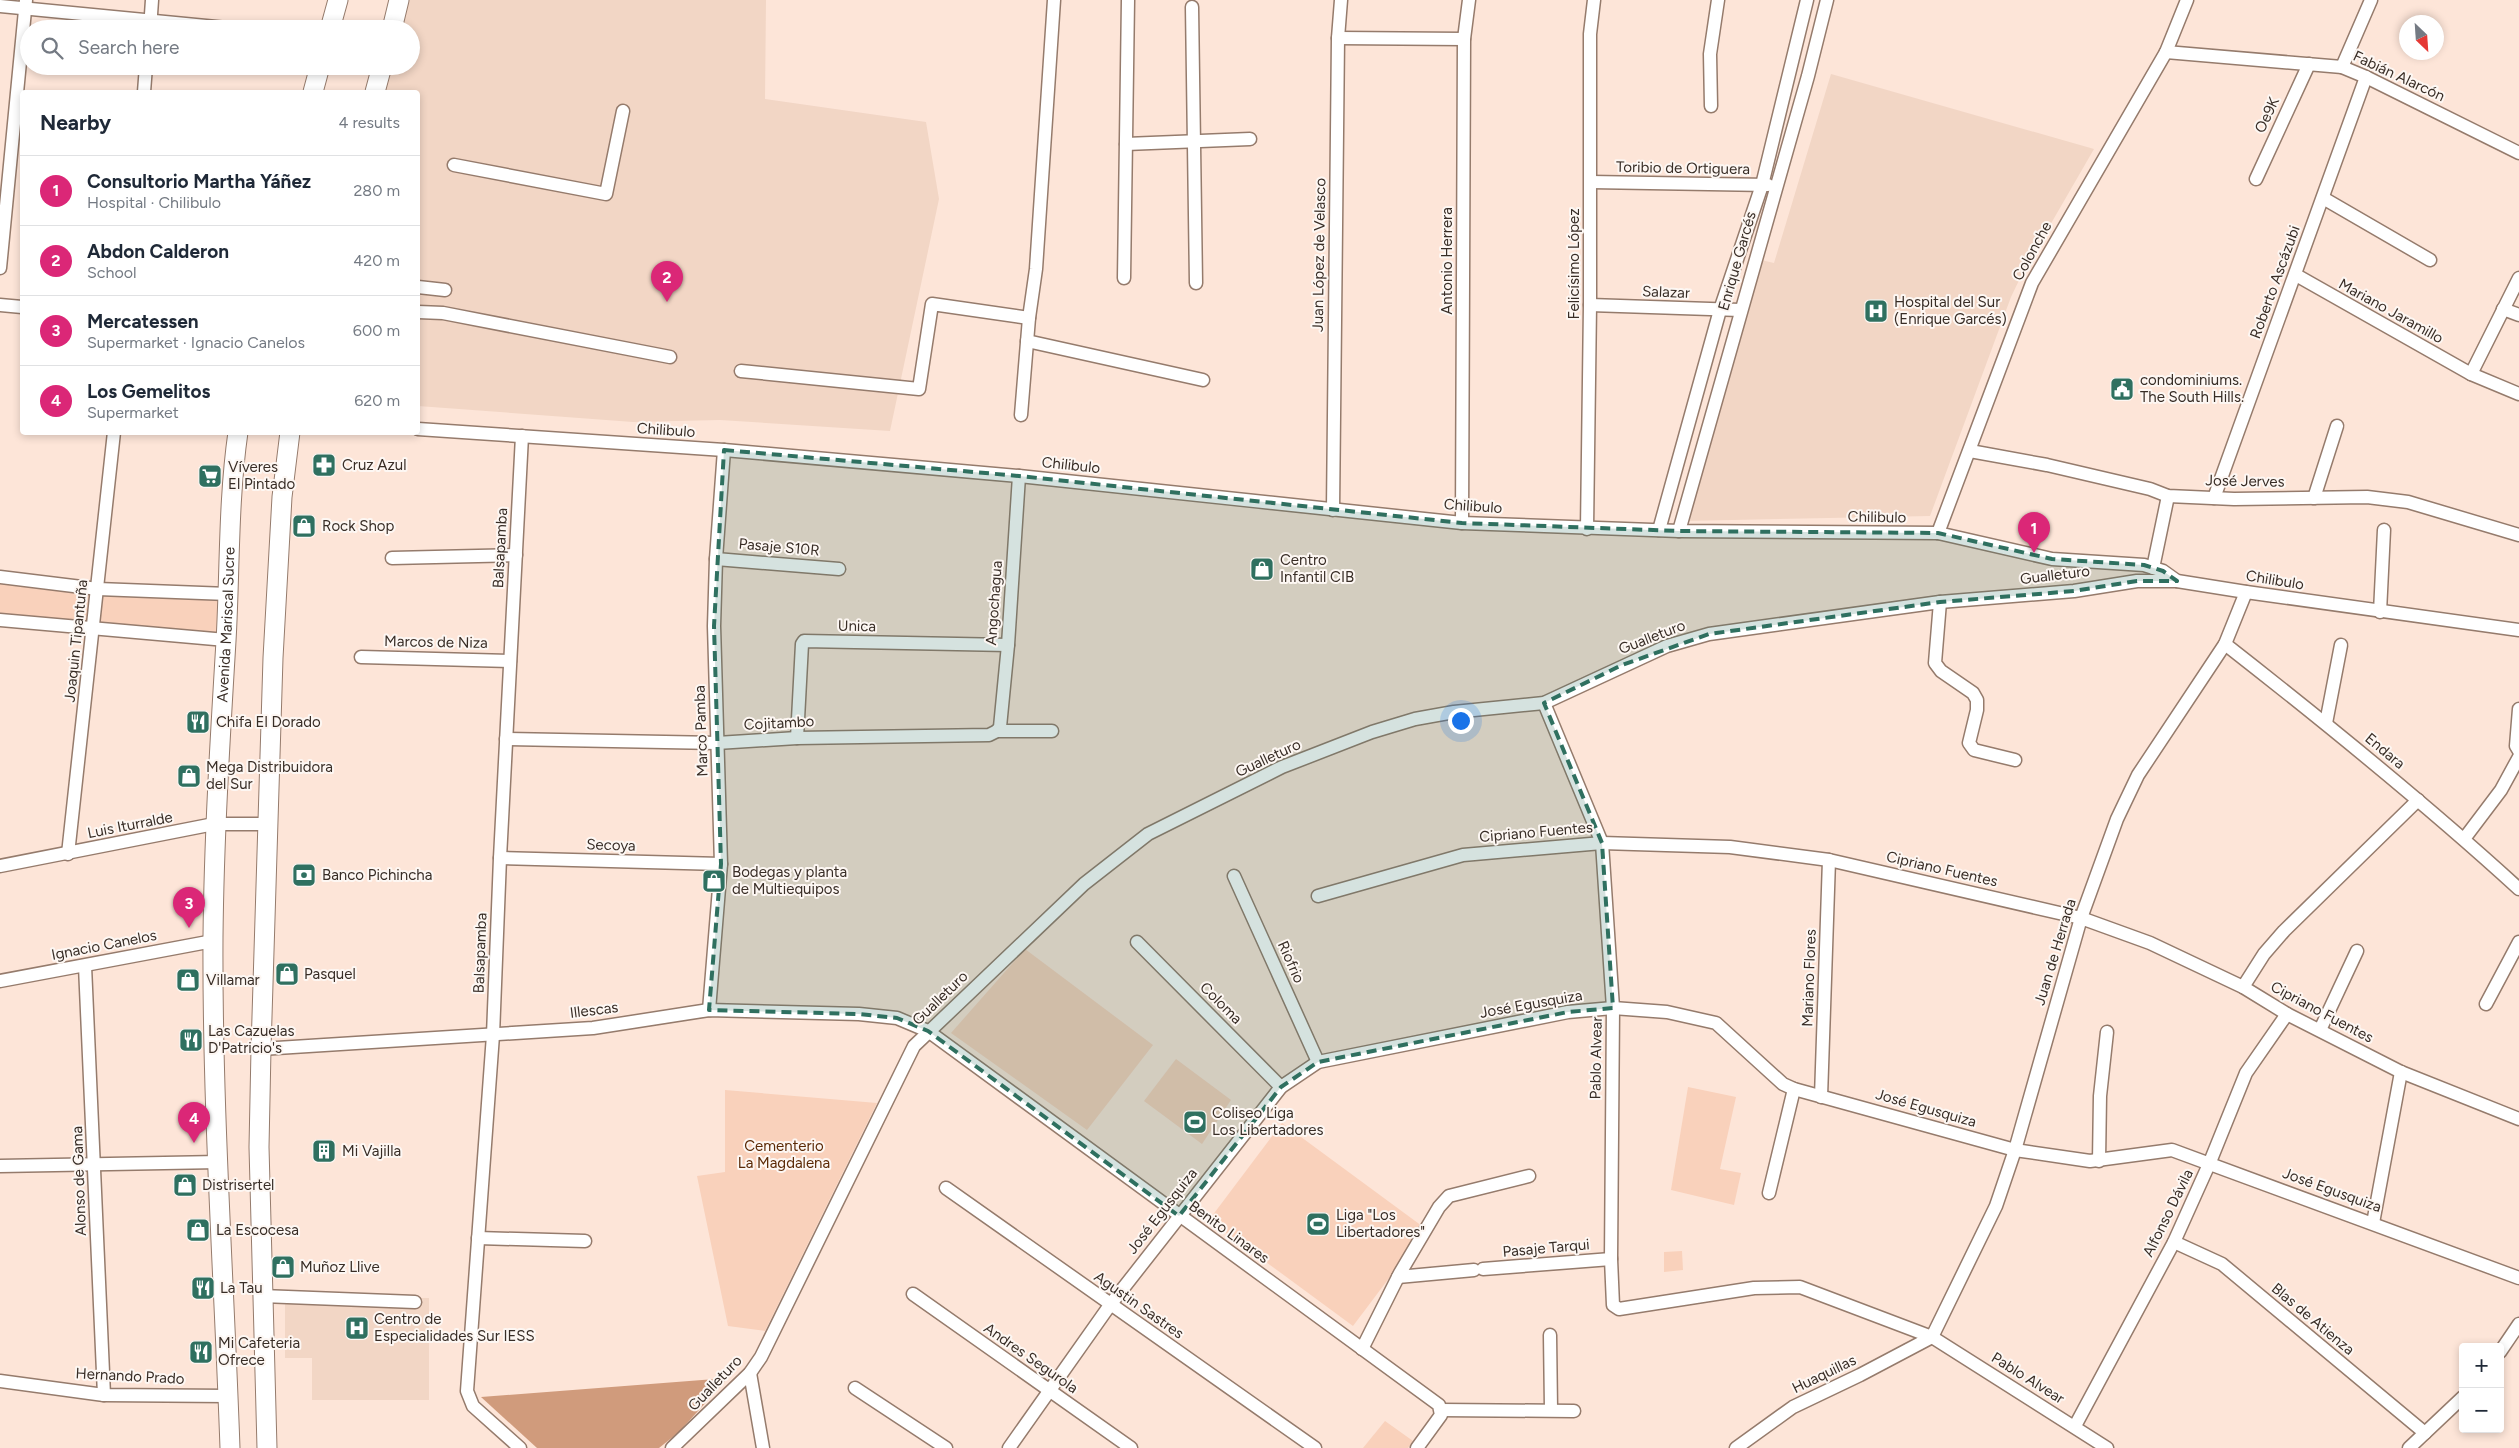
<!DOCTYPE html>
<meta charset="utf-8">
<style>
:root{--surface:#fff;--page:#f6f6f7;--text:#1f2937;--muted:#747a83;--line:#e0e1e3;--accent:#db2777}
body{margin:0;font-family:Figtree,sans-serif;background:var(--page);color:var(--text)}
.controls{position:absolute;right:15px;bottom:15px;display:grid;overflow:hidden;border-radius:5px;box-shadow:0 2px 8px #0003}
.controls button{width:45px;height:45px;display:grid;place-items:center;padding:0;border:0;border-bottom:1px solid var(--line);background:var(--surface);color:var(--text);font:25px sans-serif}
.compass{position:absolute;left:2399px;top:15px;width:45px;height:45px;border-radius:50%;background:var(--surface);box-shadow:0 2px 8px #0003;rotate:155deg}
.you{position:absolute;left:1460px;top:720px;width:18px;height:18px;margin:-12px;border:4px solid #fff;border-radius:50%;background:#1a73e8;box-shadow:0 0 0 8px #1a73e833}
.badge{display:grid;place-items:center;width:32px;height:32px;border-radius:50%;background:var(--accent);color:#fff;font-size:16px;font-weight:700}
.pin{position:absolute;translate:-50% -41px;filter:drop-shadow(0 1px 2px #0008)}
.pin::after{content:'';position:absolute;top:26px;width:18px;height:15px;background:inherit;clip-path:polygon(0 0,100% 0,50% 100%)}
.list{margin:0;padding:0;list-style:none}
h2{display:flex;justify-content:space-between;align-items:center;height:65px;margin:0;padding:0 20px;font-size:21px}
h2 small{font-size:16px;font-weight:400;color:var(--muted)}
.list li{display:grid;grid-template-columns:32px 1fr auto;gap:15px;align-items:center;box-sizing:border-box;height:70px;padding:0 20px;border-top:1px solid var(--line)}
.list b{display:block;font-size:19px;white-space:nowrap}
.list p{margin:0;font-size:16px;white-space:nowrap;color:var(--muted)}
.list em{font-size:16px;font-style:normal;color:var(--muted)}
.icon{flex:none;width:28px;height:28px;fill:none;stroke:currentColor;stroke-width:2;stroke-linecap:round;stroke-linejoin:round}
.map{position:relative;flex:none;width:2519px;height:1448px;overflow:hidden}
.search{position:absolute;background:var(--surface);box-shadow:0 2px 8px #0003;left:20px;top:20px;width:400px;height:55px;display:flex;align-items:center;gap:12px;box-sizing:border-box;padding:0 18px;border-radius:28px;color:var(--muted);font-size:19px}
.panel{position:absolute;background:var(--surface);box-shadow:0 2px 8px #0003;left:20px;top:90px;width:400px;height:345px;border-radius:5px}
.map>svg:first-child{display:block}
.built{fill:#f2d6c5}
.green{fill:#f9d1bb}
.forest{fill:#d09b7c}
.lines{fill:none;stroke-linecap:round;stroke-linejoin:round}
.street-casing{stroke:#957b6c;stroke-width:15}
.primary-casing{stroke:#957b6c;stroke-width:21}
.street{stroke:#fff;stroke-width:12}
.primary{stroke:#fff;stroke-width:19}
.marked{fill:#2f7060;fill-opacity:0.2;stroke:#2f7060;stroke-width:4;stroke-dasharray:10 6;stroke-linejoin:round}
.labels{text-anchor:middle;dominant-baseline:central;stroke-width:4;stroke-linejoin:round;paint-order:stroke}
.street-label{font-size:15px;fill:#382d26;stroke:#fdf7f3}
.poi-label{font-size:15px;fill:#382d26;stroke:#fdf7f3;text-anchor:start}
.park-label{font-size:15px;fill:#5c2a06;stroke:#fdf7f3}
</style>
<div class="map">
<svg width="2519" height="1448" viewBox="0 0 2519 1448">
<rect width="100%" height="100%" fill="#fde5d8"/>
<g class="built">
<path d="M407,0H766L765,99L926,122L939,199L890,431L720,420L633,422L418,406V92H380L387,66H411V29H398Z"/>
<path d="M1831,74L2094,149L2023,272L2011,297L1930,516L1684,521L1761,260L1774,263Z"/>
<path d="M285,1297L429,1298V1400H312V1358H285Z"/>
</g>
<g class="green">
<path d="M0,577L228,594L226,640L0,620Z"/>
<path d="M1025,949L1153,1045L1087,1130L951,1033Z"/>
<path d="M1176,1059L1231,1100L1202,1144L1144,1101Z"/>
<path d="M1688,1087L1736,1097L1720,1169L1741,1173L1734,1205L1671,1190Z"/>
<path d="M725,1090L877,1103L765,1331L728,1326L697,1176L725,1172Z"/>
<path d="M1282,1123L1426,1229L1353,1326L1209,1220Z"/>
<path d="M1682,1251L1683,1270L1664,1272V1252Z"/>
<path d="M1385,1421L1413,1441L1408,1448H1363Z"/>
</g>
<path class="forest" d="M728,1378L679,1432L659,1448H537L481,1397Z"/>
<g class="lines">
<g class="street-casing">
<g id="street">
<path d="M0,6L237,29"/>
<path d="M1192,7L1196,283"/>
<path d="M150,29L152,0"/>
<path d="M1338,38L1464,39"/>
<path d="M2166,52L2342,67L2366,77L2519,153"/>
<path d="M2342,67L2371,0"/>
<path d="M144,92L146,66"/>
<path d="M1711,106L1710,54L1718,0"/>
<path d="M1126,144L1250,139"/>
<path d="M454,165L606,194L623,111"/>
<path d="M2256,179L2309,64"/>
<path d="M1591,182L1768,185"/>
<path d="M2323,198L2430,260"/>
<path d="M0,268L26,0"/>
<path d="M2296,275L2471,374L2519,394"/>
<path d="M1124,278L1128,0"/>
<path d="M418,287L445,290"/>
<path d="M0,305L22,307"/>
<path d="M1590,305L1740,310"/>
<path d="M2503,309L2519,315"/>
<path d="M418,312L443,313L670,357"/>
<path d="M1027,341L1203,380"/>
<path d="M741,371L919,389L932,304L1029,318"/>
<path d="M2471,374L2519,278"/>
<path d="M1021,415L1029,318L1036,269L1054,0"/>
<path d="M418,429L724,450L1019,476L1462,523L1679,531L1938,533L2052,559L2144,565L2163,571L2177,581L2246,592L2519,630"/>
<path d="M1970,451L2047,465L2150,489L2168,496L2234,499L2367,497L2408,502L2519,535"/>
<path d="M2214,498L2366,77"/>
<path d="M2314,498L2337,426"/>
<path d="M1333,510L1338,38L1341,0"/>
<path d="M1462,523L1464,39L1469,0"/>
<path d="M1587,529L1590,305V34L1594,0"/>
<path d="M1659,530L1720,310L1762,185L1807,0"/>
<path d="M1679,531L1808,76L1827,0"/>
<path d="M1938,533L2032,283L2166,52L2187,0"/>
<path d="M392,558L516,555"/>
<path d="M716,559L839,569"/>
<path d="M2153,568L2168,496"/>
<path d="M0,577L98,589L228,594"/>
<path d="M1940,602L1935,663L1941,671L1973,693L1977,700V710L1969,743L1974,750L2015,760"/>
<path d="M2380,612L2384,530"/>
<path d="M0,620L226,640"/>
<path d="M2225,644C2326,723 2425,803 2519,889"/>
<path d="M361,657L510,661"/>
<path d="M1544,703L1602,843L1613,1008L1611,1259L1613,1305L1619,1309L1754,1288L1800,1287L1932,1337L2107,1448"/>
<path d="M2519,709L2516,746L2519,751"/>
<path d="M2326,723L2341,645"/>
<path d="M997,731L1000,727L1008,645L1019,476"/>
<path d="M797,738L802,644L804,641L1008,645"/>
<path d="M506,739L717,743L797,738L989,735L997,731H1052"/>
<path d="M2464,839L2501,790L2519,757"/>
<path d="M68,854L114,432"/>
<path d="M500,858L721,864"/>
<path d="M0,866L214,824H266"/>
<path d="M1234,876L1318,1062"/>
<path d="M1318,896L1463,855L1602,843L1730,847L1829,860L2081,918L2150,943L2243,987L2287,1014L2401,1072L2519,1119"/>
<path d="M1137,942L1281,1087"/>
<path d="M85,966L104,1395"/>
<path d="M0,981L213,941"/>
<path d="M2243,987L2264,954L2284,931L2418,800"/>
<path d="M2486,1004L2519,942"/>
<path d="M709,1010L721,864L714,626L716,559L724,450"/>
<path d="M2320,1030L2357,951"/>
<path d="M261,1049L593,1028L709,1010L859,1014L897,1018L928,1031L1439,1405L1441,1415L1417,1448"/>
<path d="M1821,1097L1829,860"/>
<path d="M2099,1161L2100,1096L2107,1032"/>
<path d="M0,1166L219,1162"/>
<path d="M946,1188L1315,1448"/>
<path d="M1769,1193L1794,1089"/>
<path d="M2373,1223L2401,1072"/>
<path d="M478,1238L585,1241"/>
<path d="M2174,1242L2222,1264L2425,1433"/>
<path d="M1483,1269L1611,1259"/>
<path d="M1398,1277L1474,1270"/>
<path d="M913,1294L1131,1448"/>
<path d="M262,1296L415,1302"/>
<path d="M1550,1335L1551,1409"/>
<path d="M1932,1337L1996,1206L2015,1150L2081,918L2117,819L2138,775L2225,644L2246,592"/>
<path d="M1362,1349L1400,1273L1439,1207L1449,1196L1529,1176"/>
<path d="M2500,1352L2519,1324"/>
<path d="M750,1373L763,1448"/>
<path d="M0,1381L104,1395L228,1396"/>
<path d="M855,1388L946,1448"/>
<path d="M1441,1410L1574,1411"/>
<path d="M2075,1426L2174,1242L2210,1162L2246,1073L2287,1014"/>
<path d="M520,1448L473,1406L467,1391L493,1035L500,858L522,436"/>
<path d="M672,1448L750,1373L761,1357L914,1046L1084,884L1148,834L1282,767L1372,732L1415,719L1454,712L1544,703L1667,646L1709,634L1940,602L2074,591L2137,581H2177"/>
<path d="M1009,1448L1110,1305L1281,1087L1318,1062L1568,1012L1613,1008L1667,1012L1716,1023L1783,1084L1794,1089L2015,1150L2090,1161L2172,1150L2519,1278"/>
<path d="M1736,1448L1793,1407L1860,1375L1932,1337"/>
<path d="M2409,1448L2463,1397"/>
</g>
</g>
<g class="primary-casing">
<g id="primary">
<path d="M330,29L338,0"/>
<path d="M392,29L399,0"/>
<path d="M313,92L320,66"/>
<path d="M375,92L382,66"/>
<path id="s1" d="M230,1448C224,1278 212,1108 213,937C214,838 220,740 226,641C230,572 228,502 238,432"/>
<path d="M267,1448L259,1147L261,1049L273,658L282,497L290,432"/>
</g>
</g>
<use href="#street" class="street"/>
<use href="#primary" class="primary"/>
</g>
<path class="marked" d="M724,450L1019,476L1462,523L1679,531L1938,533L2052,559L2144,565L2163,571L2177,581H2137L2074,591L1940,602L1709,634L1622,665L1544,703L1602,843L1613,1008L1568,1012L1318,1062L1281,1087L1179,1216L928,1031L897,1018L859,1014L709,1010L721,864L714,626Z"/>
<defs>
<g id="hospital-square" transform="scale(1.25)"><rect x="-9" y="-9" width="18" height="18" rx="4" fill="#2f7060" stroke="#fdf7f3"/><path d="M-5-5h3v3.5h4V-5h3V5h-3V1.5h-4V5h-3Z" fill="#fff"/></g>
<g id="civic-square" transform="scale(1.25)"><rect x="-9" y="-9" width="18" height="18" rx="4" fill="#2f7060" stroke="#fdf7f3"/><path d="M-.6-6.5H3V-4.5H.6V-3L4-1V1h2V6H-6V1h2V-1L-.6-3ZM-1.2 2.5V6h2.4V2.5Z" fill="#fff"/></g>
<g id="pharmacy-square" transform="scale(1.25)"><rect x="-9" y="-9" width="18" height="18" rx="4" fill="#2f7060" stroke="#fdf7f3"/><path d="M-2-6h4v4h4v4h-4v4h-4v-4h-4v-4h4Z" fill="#fff"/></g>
<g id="supermarket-square" transform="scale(1.25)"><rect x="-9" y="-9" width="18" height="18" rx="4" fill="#2f7060" stroke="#fdf7f3"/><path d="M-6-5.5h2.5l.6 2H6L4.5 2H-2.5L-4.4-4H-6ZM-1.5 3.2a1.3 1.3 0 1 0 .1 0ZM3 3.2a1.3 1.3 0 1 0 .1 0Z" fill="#fff"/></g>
<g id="shop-square" transform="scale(1.25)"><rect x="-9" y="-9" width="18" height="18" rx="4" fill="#2f7060" stroke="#fdf7f3"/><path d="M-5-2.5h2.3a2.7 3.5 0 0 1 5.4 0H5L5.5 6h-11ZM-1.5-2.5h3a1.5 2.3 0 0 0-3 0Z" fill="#fff"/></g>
<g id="restaurant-square" transform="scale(1.25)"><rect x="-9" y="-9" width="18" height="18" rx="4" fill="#2f7060" stroke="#fdf7f3"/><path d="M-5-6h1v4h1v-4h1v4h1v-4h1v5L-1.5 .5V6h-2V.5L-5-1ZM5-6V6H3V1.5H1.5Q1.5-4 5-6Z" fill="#fff"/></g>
<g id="bank-square" transform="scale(1.25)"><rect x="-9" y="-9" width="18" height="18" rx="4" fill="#2f7060" stroke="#fdf7f3"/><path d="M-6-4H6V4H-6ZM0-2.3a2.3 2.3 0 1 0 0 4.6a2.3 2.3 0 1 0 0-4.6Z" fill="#fff"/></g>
<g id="stadium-square" transform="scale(1.25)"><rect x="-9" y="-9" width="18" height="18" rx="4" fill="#2f7060" stroke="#fdf7f3"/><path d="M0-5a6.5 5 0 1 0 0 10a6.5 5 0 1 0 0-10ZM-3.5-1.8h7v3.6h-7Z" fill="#fff"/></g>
<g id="building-square" transform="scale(1.25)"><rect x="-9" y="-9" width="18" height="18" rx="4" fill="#2f7060" stroke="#fdf7f3"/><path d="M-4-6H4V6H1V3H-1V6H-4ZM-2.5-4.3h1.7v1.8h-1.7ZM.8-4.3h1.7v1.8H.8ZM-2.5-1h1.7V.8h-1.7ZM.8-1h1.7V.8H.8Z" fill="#fff"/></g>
</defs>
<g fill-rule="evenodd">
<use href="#hospital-square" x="1876" y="311"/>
<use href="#civic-square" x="2122" y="389"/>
<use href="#pharmacy-square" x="324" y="465"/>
<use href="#supermarket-square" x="210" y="476"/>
<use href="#shop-square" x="304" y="526"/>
<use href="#shop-square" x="1262" y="569"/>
<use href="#restaurant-square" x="198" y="722"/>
<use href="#shop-square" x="189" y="776"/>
<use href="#bank-square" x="304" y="875"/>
<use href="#shop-square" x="714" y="881"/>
<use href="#shop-square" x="287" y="974"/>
<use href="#shop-square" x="188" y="980"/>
<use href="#restaurant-square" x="191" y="1040"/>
<use href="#stadium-square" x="1195" y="1122"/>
<use href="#building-square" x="324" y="1151"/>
<use href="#shop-square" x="185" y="1185"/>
<use href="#stadium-square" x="1318" y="1224"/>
<use href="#shop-square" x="198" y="1230"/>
<use href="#shop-square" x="283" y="1267"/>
<use href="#restaurant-square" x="203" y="1288"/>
<use href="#hospital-square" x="357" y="1328"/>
<use href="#restaurant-square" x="201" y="1352"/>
</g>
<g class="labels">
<g class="street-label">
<text transform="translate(2399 76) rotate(25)">Fabián Alarcón</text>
<text transform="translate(2267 115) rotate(-65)">Oe9K</text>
<text transform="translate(1683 168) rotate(1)">Toribio de Ortiguera</text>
<text transform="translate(2032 251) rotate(-61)">Colonche</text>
<text transform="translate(1319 255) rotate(-89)">Juan López de Velasco</text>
<text transform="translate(1447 261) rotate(-90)">Antonio Herrera</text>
<text transform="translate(1737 261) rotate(-74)">Enrique Garcés</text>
<text transform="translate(1574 264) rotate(-90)">Felicísimo López</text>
<text transform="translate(2275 282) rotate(-70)">Roberto Ascázubi</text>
<text transform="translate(1666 292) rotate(2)">Salazar</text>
<text transform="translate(2391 311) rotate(29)">Mariano Jaramillo</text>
<text transform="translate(666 430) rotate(4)">Chilibulo</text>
<text transform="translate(1071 465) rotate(6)">Chilibulo</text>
<text transform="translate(2245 481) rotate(1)">José Jerves</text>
<text transform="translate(1473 506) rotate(4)">Chilibulo</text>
<text transform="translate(1877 517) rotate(1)">Chilibulo</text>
<text transform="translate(779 547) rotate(5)">Pasaje S10R</text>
<text transform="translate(500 548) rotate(-87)">Balsapamba</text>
<text transform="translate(2055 575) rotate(-7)">Gualleturo</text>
<text transform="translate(2275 580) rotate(9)">Chilibulo</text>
<text transform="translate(994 603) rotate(-86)">Angochagua</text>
<text stroke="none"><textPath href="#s1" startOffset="824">Avenida Mariscal Sucre</textPath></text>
<text transform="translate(857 626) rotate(1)">Unica</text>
<text transform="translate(1652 637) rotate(-21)">Gualleturo</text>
<text transform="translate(76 641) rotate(-84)">Joaquin Tipantuña</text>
<text transform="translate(436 642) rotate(1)">Marcos de Niza</text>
<text transform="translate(779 723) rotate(-3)">Cojitambo</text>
<text transform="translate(701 731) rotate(-92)">Marco Pamba</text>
<text transform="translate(2385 751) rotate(40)">Endara</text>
<text transform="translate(1268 758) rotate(-25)">Gualleturo</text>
<text transform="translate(130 825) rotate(-11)">Luis Iturralde</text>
<text transform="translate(1536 832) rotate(-5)">Cipriano Fuentes</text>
<text transform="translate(611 845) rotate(2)">Secoya</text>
<text transform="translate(1942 869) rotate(13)">Cipriano Fuentes</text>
<text transform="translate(104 945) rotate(-11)">Ignacio Canelos</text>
<text transform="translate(2055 952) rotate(-73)">Juan de Herrada</text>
<text transform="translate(480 953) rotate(-88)">Balsapamba</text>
<text transform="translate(1291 962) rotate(66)">Riofrio</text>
<text transform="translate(1809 978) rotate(-88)">Mariano Flores</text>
<text transform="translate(940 998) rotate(-44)">Gualleturo</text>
<text transform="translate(1221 1003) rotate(45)">Coloma</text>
<text transform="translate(1531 1004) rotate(-10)">José Egusquiza</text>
<text transform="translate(594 1010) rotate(-7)">Illescas</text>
<text transform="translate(2322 1012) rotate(28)">Cipriano Fuentes</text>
<text transform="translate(1596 1058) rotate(-89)">Pablo Alvear</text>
<text transform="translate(1926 1108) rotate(16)">José Egusquiza</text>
<text transform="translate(79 1181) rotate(-92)">Alonso de Gama</text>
<text transform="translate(2332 1190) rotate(20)">José Egusquiza</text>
<text transform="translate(1162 1211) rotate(-52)">José Egusquiza</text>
<text transform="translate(2168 1213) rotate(-64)">Alfonso Dávila</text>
<text transform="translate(1229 1232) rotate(36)">Benito Linares</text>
<text transform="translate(1546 1248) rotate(-5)">Pasaje Tarqui</text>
<text transform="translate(1139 1305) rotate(35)">Agustin Sastres</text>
<text transform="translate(2313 1319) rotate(40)">Blas de Atienza</text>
<text transform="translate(1031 1358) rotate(35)">Andres Segurola</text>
<text transform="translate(1824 1374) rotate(-26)">Huaquillas</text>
<text transform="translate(130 1376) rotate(3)">Hernando Prado</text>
<text transform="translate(2028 1378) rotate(32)">Pablo Alvear</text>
<text transform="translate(715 1383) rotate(-46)">Gualleturo</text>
</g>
<g class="poi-label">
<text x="1894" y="302">Hospital del Sur<tspan x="1894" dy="17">(Enrique Garcés)</tspan></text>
<text x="2140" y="380">condominiums.<tspan x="2140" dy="17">The South Hills.</tspan></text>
<text x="342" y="465">Cruz Azul</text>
<text x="228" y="467">Víveres<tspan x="228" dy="17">El Pintado</tspan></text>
<text x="322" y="526">Rock Shop</text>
<text x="1280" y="560">Centro<tspan x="1280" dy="17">Infantil CIB</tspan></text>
<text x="216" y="722">Chifa El Dorado</text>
<text x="206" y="767">Mega Distribuidora<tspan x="206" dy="17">del Sur</tspan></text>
<text x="732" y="872">Bodegas y planta<tspan x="732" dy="17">de Multiequipos</tspan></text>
<text x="322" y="875">Banco Pichincha</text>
<text x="304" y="974">Pasquel</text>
<text x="206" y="980">Villamar</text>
<text x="208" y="1031">Las Cazuelas<tspan x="208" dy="17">D'Patricio's</tspan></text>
<text x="1212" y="1113">Coliseo Liga<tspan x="1212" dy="17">Los Libertadores</tspan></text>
<text x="342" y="1151">Mi Vajilla</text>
<text x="202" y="1185">Distrisertel</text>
<text x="1336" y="1215">Liga "Los<tspan x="1336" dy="17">Libertadores"</tspan></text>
<text x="216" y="1230">La Escocesa</text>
<text x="300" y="1267">Muñoz Llive</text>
<text x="220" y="1288">La Tau</text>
<text x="374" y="1319">Centro de<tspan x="374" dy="17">Especialidades Sur IESS</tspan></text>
<text x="218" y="1343">Mi Cafeteria<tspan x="218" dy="17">Ofrece</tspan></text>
</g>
<g class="park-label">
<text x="784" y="1146">Cementerio<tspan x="784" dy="17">La Magdalena</tspan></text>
</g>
</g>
</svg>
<div class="controls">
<button>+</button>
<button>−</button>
</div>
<svg class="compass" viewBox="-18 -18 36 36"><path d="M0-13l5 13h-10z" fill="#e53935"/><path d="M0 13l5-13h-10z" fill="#747a83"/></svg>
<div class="you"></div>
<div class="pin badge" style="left:2034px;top:553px">1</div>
<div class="pin badge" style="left:667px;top:302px">2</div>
<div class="pin badge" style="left:189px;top:928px">3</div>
<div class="pin badge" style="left:194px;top:1143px">4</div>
<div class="search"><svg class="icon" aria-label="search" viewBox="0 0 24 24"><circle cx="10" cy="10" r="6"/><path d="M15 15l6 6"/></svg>Search here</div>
<section class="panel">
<h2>Nearby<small>4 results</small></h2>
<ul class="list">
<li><span class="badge">1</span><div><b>Consultorio Martha Yáñez</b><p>Hospital · Chilibulo</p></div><em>280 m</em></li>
<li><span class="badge">2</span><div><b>Abdon Calderon</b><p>School</p></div><em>420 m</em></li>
<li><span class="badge">3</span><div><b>Mercatessen</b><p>Supermarket · Ignacio Canelos</p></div><em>600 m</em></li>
<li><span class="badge">4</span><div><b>Los Gemelitos</b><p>Supermarket</p></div><em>620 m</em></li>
</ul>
</section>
</div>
